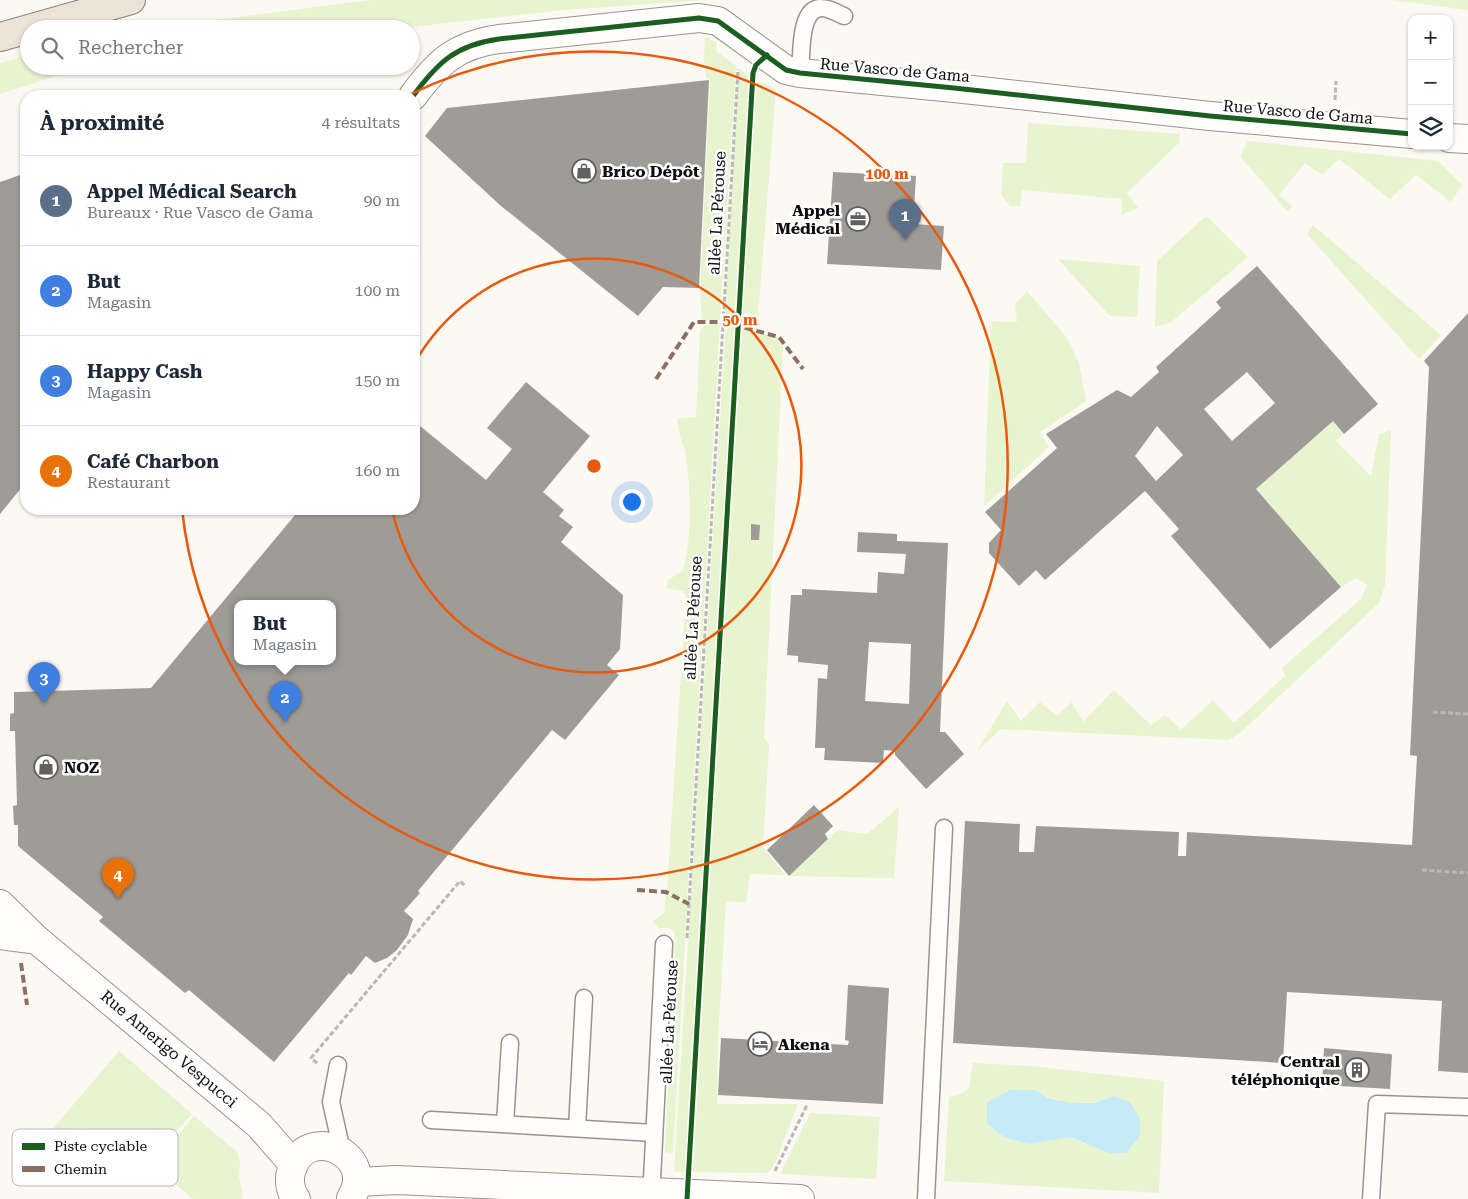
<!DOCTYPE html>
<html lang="fr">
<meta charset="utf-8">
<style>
:root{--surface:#fff;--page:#f2f2f3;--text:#1f2937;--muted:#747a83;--line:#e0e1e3;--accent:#1a73e8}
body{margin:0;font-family:"Roboto Serif",serif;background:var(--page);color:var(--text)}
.controls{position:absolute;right:15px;top:15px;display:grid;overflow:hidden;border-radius:10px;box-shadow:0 1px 4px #0004}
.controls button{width:45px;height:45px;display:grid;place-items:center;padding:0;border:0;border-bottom:1px solid var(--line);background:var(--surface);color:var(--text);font:25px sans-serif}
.you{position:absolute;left:631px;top:501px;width:18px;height:18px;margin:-12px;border:4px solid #fff;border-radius:50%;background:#1a73e8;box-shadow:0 0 0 8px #1a73e833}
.badge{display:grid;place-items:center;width:32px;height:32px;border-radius:50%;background:var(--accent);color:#fff;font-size:16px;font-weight:700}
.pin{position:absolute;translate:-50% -41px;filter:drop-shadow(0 1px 2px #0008)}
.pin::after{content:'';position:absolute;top:26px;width:18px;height:15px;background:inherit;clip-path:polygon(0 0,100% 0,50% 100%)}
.popup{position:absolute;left:234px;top:600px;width:102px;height:65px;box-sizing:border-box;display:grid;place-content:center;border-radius:10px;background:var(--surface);filter:drop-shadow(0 1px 4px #0005);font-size:16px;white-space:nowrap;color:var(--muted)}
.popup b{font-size:19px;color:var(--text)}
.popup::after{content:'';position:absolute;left:50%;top:100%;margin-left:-10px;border:10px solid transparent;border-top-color:var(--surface)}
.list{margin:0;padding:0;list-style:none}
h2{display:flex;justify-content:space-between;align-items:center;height:65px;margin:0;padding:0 20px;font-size:21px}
h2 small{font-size:16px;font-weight:400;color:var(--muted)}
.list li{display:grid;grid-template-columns:32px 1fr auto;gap:15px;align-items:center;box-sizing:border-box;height:90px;padding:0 20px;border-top:1px solid var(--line)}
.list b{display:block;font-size:19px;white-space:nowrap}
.list p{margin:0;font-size:16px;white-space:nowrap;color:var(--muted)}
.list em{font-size:16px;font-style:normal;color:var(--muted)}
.icon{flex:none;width:28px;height:28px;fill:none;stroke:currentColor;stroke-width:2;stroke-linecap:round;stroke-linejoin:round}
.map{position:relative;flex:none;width:1468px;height:1199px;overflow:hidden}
.search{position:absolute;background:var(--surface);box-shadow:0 1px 4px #0004;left:20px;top:20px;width:400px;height:55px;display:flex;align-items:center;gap:12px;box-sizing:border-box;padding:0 18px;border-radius:28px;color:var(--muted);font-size:19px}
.panel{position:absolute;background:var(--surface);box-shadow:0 1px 4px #0004;left:20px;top:90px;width:400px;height:425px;border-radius:20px}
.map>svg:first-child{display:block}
.green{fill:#e8f3d0;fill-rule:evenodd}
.water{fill:#c5ebf9}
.building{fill:#9f9c98;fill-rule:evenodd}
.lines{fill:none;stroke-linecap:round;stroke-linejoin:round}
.service-casing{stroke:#959491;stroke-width:19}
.minor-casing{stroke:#959491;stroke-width:30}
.trunk-casing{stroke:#82817e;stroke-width:30}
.path{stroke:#b8b8b6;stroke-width:3;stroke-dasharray:5 2.5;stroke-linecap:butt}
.service{stroke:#fffefd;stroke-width:16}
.minor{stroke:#fffefd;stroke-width:28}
.trunk{stroke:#ece2d6;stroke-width:28}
.quiet{stroke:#8d6e63;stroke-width:4;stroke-dasharray:8 4;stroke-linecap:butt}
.cycleway-casing{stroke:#fff;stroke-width:8}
.cycleway{stroke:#1b5e20;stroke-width:5}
.ring{fill:none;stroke:#e8590c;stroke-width:2.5}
.labels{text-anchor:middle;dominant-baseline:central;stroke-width:5;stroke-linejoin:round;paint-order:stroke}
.street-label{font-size:16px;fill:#0e0e0e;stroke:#fff}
.poi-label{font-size:16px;font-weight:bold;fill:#0e0e0e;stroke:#fff;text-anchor:start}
.key{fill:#fff;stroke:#b7b7b7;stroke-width:1}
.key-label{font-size:14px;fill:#0e0e0e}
.centre{fill:#e8590c;stroke:#fff;stroke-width:2.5}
.ring-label{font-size:15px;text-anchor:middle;font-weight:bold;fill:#e8590c;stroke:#fff;stroke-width:5;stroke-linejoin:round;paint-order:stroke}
</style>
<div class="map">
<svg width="1468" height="1199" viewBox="0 0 1468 1199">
<rect width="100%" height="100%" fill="#fcf9f2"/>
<g class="green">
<path d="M371,0H706L564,10L393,29H146Z"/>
<path d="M1393,0H1468V10Z"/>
<path d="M705,36L717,43L716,51L736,66L720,320H702L700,294L710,80L706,78L704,58Z"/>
<path d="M29,55V66H106L65,73L0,94V63Z"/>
<path d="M740,69L752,80L737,323L726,321L725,318L738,73Z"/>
<path d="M757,82L766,84L776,89L757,329L741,325L753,89Z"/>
<path d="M1028,123L1180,134L1179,143L1127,193L1138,208L1121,215L1122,199L1022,190L1020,206H1010L1001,195L1003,163H1026Z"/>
<path d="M1248,141L1438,161L1462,185L1451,202L1416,175L1390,199L1339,159L1322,175L1305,163L1279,195L1292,206L1288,212L1240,156Z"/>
<path d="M1206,216L1248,257L1170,323L1155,327L1157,261Z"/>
<path d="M1313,225L1441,335L1419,359L1307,234Z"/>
<path d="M1058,259L1140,266L1137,317L1110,316Z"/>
<path d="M1027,291L1067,338L1079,363L1086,401L1040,432L1049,447L984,506L991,321L1017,322L1015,304Z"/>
<path d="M720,323L687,901L667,890L686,596L683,591L666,588L668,580L683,571C692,537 691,492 686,457C685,444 676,432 678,419L696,417L700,330L705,325Z"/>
<path d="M726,324L736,326L737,329L687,1172H674Z"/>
<path d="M741,328L777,338L783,348L764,737L769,745L763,847L785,875L750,874L746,903L726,901L718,1040L717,1104H798L775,1163L771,1170L767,1173L693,1172Z"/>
<path d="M1333,421L1344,434L1336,441L1371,476L1379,434L1391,430L1385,585L1379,603L1241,732L1229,740L1001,729L977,751L1007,701L1021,721L1040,702L1057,716L1072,702L1083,722L1114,690L1151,725L1165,715L1181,730L1213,700L1234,723L1285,676L1282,668L1361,599L1367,585L1356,578L1341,587L1256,489Z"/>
<path d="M899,807L894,878L789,876L838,830L867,834Z"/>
<path d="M666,893L687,905L673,1153L665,1152L675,935C672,926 666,928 659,929L653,921L664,913Z"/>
<path d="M119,1051L192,1114L149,1162C127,1145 100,1123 71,1129C62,1131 54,1135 45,1138Z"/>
<path d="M973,1063L1031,1066L1164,1081L1159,1193L944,1181L949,1097L959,1095L969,1088ZM1034,1090C1065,1106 1082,1107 1114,1096L1087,1145L1070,1137Z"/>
<path d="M810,1113L880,1117L876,1179L780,1174Z"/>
<path d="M194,1116L237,1152L240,1161L239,1176L243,1199H193L153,1165Z"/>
</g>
<path class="water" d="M1011,1090H1034L1051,1099L1072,1103H1093L1114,1096L1130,1102L1140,1119V1136L1126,1153H1109L1070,1137L1029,1144L1004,1137L987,1123V1102Z"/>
<g class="building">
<path d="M709,80L699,288L663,287L638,316L501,206L425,136L447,108Z"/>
<path d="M833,172L916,176L913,224L944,226L941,270L827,264Z"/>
<path d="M26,173V482L0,514V182Z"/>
<path d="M1257,266L1378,404L1344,434L1333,421L1256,489L1341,587L1270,649L1171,536L1179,529L1145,491L1045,580L1036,570L1019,586L989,553V543L1001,530L985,512L1057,448L1046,434L1117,390L1131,397L1159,372L1156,367L1221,308L1216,302ZM1247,372L1275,403L1232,441L1204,409ZM1157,426L1183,455L1156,481L1135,456Z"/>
<path d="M1468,313V1073L1438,1071L1442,1001L1287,992L1283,1063L953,1043L965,821L1020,824L1019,852H1034L1036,826L1179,832L1178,856H1186L1187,832L1412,845L1417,756L1410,755L1429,367L1424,361Z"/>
<path d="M526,382L590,436L543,492L564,510L559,516L573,527L561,542L623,595L620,649L607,665L619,675L565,740L552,730L418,891L420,893L404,911L413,919L408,935L397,950L387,958L375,963L366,956L351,975L349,973L274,1062L189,990L185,993L99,921L103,917L18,846V825H14L13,806L17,805L15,731H10V714L14,713V692L151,688L300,509H414V421L486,480L512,449L487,428ZM238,603H332V661H238Z"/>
<path d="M751,524L760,525L759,540H751Z"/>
<path d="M858,532L897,534V541L948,543L940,732H945L964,754L926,789L895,755V751L884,750L883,763L824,760L825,748H815L818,678L827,679L828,665L798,662V656L787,655L791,595H802V589L877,593L878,572L904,574L906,554L857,552ZM869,642L911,644L909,704L865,701Z"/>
<path d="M814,805L833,826L825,834L828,839L789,876L767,850Z"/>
<path d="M848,985L889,988L883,1104L718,1095L721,1038L848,1045L849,1041L845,1040Z"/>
<path d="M1324,1048L1391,1054L1392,1055L1390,1089L1322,1085Z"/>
</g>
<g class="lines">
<g class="service-casing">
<g id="service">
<path d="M800,73C802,58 798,7 822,8C829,8 837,13 844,16"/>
<path d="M338,1065L331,1102L342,1151"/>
<path d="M431,1120L654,1133"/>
<path d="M505,1124L510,1043"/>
<path d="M577,1128L584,998"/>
<path d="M651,1199L664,944"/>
<path d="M926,1199L944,828"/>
<path d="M1371,1199L1377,1104L1468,1107"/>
</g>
</g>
<g class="minor-casing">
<g id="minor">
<path d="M413,96C438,62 456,45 499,39L699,18L718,21L786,70L800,73L954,88L1210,116L1412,134"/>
<path d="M1449,138L1468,139"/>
<path d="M0,904L37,940L259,1125L293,1164"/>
<path d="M0,935L37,940"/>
<path d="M357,1182L397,1180L800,1199"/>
<path d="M296,1199C290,1191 288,1179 292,1169C307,1122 378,1155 351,1198"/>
</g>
</g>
<g class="trunk-casing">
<path id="trunk" d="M0,37L131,0"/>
</g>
<g class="path">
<path d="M1335,100L1336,81"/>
<path d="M1433,712L1468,714"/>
<path d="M1422,870L1468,873"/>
<path d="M687,938L738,69"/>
<path d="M317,1063L311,1058L460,881L466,887"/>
<path d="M775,1171L807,1105"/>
</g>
<use href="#service" class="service"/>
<use href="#minor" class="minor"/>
<use href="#trunk" class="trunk"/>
<g class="quiet">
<path d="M656,379L694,322H724L779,337L803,369"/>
<path d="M637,890L666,892L689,904"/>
<path d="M21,963L27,1005"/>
</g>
<g class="cycleway-casing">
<g id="cycleway">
<path d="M413,96C438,62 456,45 499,39L699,18L718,21L786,70L800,73L954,88L1210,116L1412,134"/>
<path d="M687,1199L753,73L756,65L767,55"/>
</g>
</g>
<use href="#cycleway" class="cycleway"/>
</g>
<g class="ring">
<path d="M414 364A207 207 0 1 1 392 509"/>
<path d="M409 95A414 414 0 1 1 182 509"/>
</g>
<defs>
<g id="shop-ring" transform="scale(1.25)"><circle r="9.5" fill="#fff" stroke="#61605e" stroke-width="1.5"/><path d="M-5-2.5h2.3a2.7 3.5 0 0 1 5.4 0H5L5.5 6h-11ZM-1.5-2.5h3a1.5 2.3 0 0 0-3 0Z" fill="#61605e"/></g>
<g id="office-ring" transform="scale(1.25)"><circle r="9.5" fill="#fff" stroke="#61605e" stroke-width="1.5"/><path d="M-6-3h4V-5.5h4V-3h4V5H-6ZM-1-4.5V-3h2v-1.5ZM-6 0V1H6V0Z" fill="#61605e"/></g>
<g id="hotel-ring" transform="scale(1.25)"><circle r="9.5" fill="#fff" stroke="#61605e" stroke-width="1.5"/><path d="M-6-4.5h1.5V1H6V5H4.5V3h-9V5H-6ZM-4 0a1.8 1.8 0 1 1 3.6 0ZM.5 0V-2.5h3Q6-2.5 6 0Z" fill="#61605e"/></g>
<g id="building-ring" transform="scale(1.25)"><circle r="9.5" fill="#fff" stroke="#61605e" stroke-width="1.5"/><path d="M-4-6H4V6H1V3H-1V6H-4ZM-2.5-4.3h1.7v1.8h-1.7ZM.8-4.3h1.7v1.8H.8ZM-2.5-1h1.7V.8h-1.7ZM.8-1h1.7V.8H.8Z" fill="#61605e"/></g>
</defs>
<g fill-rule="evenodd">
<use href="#shop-ring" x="584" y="171"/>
<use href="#office-ring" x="858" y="219"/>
<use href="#shop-ring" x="46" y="767"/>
<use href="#hotel-ring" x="760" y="1044"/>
<use href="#building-ring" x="1357" y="1070"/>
</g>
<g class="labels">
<g class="street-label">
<text transform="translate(895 70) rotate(5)">Rue Vasco de Gama</text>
<text transform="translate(1298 112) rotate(5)">Rue Vasco de Gama</text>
<text transform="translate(717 213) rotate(-87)">allée La Pérouse</text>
<text transform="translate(693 618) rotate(-87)">allée La Pérouse</text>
<text transform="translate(669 1022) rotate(-87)">allée La Pérouse</text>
<text transform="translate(169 1049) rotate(40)">Rue Amerigo Vespucci</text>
</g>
<g class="poi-label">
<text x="602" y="171">Brico Dépôt</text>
<text x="840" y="210" text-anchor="end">Appel<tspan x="840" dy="18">Médical</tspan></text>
<text x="64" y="767">NOZ</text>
<text x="778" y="1044">Akena</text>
<text x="1340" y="1061" text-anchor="end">Central<tspan x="1340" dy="18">téléphonique</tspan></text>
</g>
</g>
<rect x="12" y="1129" width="166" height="57" rx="8" class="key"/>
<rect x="22" y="1143" width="23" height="7" fill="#1b5e20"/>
<rect x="22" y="1166" width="23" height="6" fill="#8d6e63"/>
<g class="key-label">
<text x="54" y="1151">Piste cyclable</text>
<text x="54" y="1174">Chemin</text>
</g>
<circle cx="594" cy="466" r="8" class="centre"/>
<g class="ring-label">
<text x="887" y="179">100 m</text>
<text x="740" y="325">50 m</text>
</g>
</svg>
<div class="controls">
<button>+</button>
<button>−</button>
<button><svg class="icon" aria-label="layers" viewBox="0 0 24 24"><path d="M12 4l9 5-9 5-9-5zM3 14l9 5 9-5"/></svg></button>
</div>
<div class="you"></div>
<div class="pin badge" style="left:905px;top:240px;background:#5c6f8a">1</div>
<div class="pin badge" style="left:285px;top:722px;background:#3f7fe0">2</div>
<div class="popup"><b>But</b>Magasin</div>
<div class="pin badge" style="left:44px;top:703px;background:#3f7fe0">3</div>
<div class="pin badge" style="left:118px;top:899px;background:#e8710a">4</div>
<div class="search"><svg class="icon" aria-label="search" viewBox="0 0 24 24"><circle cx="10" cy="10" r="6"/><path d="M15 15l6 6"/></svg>Rechercher</div>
<section class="panel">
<h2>À proximité<small>4 résultats</small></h2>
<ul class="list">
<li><span class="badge" style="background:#5c6f8a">1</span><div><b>Appel Médical Search</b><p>Bureaux · Rue Vasco de Gama</p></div><em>90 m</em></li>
<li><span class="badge" style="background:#3f7fe0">2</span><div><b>But</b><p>Magasin</p></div><em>100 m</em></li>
<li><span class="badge" style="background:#3f7fe0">3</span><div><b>Happy Cash</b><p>Magasin</p></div><em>150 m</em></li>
<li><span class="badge" style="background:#e8710a">4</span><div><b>Café Charbon</b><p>Restaurant</p></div><em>160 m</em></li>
</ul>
</section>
</div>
